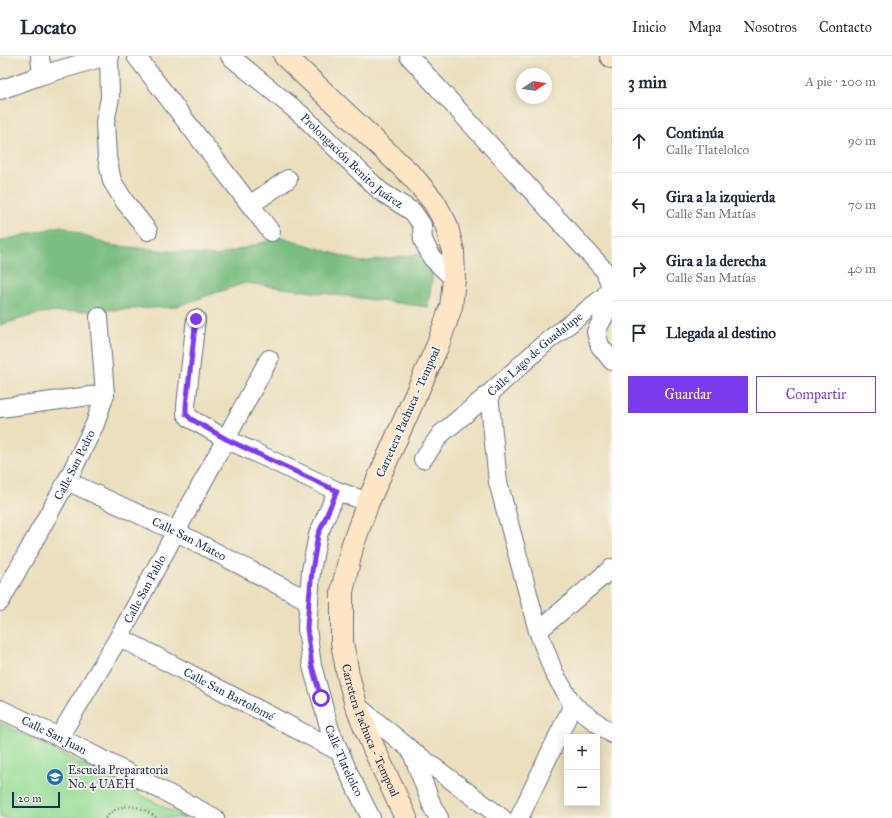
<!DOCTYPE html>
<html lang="es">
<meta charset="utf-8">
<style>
:root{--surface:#fff;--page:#f2f2f3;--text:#1f2937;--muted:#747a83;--line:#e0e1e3;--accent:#7c3aed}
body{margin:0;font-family:"IM FELL Great Primer",serif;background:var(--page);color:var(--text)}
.controls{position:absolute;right:12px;bottom:12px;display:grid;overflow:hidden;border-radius:0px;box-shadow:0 2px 10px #0003}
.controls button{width:36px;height:36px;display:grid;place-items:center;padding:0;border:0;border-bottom:1px solid var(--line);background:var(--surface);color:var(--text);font:20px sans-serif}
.compass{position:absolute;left:516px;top:12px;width:36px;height:36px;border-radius:50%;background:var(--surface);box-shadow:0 2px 10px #0003;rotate:78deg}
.scale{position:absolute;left:12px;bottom:10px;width:48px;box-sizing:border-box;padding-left:4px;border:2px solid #1b2f5e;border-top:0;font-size:11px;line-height:14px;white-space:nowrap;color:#1b2f5e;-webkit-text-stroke:3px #f7f3e8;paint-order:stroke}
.stop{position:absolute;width:12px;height:12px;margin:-9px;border:3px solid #7c3aed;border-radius:50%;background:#fff}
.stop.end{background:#7c3aed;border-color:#fff;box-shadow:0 1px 4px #0008}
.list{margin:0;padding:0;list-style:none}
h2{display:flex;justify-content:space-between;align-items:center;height:52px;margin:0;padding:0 16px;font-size:17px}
h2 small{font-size:13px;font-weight:400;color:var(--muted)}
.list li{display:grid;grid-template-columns:26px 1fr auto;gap:12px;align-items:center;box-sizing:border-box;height:64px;padding:0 16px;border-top:1px solid var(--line)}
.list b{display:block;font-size:15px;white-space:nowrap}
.list p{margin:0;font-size:13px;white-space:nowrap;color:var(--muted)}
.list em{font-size:13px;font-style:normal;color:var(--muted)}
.actions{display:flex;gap:8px;padding:12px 16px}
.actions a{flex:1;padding:9px 0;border:1px solid var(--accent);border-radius:0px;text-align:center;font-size:14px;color:var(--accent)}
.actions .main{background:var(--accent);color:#fff}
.icon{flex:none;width:22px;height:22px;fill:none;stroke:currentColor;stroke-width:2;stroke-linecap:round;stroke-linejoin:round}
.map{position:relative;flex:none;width:612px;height:762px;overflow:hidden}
header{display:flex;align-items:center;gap:24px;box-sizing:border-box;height:56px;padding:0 20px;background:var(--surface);border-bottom:1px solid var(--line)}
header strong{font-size:19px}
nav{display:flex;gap:22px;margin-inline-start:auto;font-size:14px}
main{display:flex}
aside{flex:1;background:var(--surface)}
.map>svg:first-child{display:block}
.green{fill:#97de97;stroke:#59867a}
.forest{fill:#79bd80;stroke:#4a766f}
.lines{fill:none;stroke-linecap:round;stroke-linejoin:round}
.street-casing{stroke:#646d80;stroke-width:20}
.secondary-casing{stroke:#646d80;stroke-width:24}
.path{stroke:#646d80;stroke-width:2.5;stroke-dasharray:1 3;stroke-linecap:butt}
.street{stroke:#fff;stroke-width:18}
.secondary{stroke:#fee5c5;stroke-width:22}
.route{stroke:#7c3aed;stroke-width:5}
.labels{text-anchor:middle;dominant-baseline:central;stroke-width:4;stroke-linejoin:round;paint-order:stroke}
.street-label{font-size:12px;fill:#1b2f5e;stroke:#f7f3e8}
.poi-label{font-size:12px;fill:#1b2f5e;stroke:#f7f3e8;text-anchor:start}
</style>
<header>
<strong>Locato</strong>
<nav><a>Inicio</a><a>Mapa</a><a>Nosotros</a><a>Contacto</a></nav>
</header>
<main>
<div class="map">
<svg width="612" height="762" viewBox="0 0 612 762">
<rect width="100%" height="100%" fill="#f7f3e8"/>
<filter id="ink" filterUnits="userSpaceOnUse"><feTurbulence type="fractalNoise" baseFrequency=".025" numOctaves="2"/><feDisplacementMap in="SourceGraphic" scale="8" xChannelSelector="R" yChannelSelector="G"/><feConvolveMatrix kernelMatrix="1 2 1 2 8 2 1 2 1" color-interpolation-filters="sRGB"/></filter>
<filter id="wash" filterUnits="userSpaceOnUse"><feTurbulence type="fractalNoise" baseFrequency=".012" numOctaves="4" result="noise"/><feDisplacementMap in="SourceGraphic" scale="16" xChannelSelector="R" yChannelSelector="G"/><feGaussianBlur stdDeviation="0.9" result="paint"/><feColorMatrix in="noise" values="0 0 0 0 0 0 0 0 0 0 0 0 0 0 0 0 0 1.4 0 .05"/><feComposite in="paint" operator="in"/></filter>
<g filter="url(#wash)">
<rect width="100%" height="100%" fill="#ebdfbe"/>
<path class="green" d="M0,667L31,682L185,762H0Z"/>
<path class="forest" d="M61,170L109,189L217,200L282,181L361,206L436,196L428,251L245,227L174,251L41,257L0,269V185Z"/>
</g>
<g filter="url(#ink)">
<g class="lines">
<g class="street-casing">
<g id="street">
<path d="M40,0L42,19"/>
<path d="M109,0L110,42L105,66L107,101L112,125L125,146L148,175"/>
<path d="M136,0L271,176"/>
<path id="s1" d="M230,0L304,61L380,135L413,156L422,169L423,184L432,202L454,223"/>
<path d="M409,0L605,215L612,233"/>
<path d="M0,34L42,19L107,0"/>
<path d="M250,149L288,123"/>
<path d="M612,249L605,258L596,276L600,290L612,305"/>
<path d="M196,263L186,350V358L191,363L226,383L337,435L368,446"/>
<path d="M489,338L498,426L538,575L554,617L573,649L612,678"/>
<path d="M0,352L105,338"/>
<path id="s2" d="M423,403L441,378L489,338L545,287L605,240L611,230"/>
<path id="s3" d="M67,425L175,475L309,545"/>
<path id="s4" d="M337,435L318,479L311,515L307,572L312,610L330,674L350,720L371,762"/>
<path id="s5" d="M0,546L67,425L95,368L105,338L99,261"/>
<path d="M538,575L612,512"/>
<path id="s6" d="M119,581L340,696"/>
<path d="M356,649L411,694L502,762"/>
<path id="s7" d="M0,653L59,681L215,762"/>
<path id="s8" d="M59,681L119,581L269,303"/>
<path d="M411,694L433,752L439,762"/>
<path d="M519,762L573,649"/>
</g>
</g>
<g class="secondary-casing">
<g id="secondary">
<path id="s9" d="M285,0L413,121L434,146L446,168L453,195L454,223L451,251L437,291L368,446L352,491L342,536V586L348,619L356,649L374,693L406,762"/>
<path d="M611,0L612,1"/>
</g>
</g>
<path class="path" d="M105,762C116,751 125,748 140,752C146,754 152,759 157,762"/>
<use href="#street" class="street"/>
<use href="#secondary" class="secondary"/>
</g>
</g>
<g class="lines" filter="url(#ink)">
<path class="route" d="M196,263L186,350V358L191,363L226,383L337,435L318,479L312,515L309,544L307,572L312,610L321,642"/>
</g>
<defs>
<g id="school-disc" transform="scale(0.9)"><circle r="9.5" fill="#1f6fb2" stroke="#f7f3e8"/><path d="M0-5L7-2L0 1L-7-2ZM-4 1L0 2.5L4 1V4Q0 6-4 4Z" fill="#fff"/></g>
</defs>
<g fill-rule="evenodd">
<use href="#school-disc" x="55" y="721"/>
</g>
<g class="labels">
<g class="street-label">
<text stroke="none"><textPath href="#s1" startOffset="161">Prolongación Benito Juárez</textPath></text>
<text stroke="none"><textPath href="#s2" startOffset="154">Calle Lago de Guadalupe</textPath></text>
<text transform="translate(408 356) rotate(-66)">Carretera Pachuca - Tempoal</text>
<text stroke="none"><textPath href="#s5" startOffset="156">Calle San Pedro</textPath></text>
<text stroke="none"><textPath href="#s3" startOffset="135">Calle San Mateo</textPath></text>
<text stroke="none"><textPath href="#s8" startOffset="171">Calle San Pablo</textPath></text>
<text stroke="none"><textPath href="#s6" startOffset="124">Calle San Bartolomé</textPath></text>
<text stroke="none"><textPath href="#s9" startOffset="767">Carretera Pachuca - Tempoal</textPath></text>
<text stroke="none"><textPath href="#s7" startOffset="60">Calle San Juan</textPath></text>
<text stroke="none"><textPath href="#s4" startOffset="280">Calle Tlatelolco</textPath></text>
</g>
<g class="poi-label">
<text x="68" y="714">Escuela Preparatoria<tspan x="68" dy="14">No. 4 UAEH</tspan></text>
</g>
</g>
</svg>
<div class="controls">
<button>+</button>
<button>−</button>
</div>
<svg class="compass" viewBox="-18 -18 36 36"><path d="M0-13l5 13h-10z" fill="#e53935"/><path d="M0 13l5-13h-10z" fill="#747a83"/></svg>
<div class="scale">20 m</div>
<div class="stop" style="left:321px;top:642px"></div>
<div class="stop end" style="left:196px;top:263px"></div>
</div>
<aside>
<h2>3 min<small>A pie · 200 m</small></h2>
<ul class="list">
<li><svg class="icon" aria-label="ahead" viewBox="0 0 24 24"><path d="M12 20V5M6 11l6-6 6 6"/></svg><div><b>Continúa</b><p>Calle Tlatelolco</p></div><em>90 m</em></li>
<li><svg class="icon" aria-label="left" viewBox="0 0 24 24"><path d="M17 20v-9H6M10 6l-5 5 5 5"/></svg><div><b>Gira a la izquierda</b><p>Calle San Matías</p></div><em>70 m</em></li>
<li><svg class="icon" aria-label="right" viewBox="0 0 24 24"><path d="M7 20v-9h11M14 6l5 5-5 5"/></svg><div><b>Gira a la derecha</b><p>Calle San Matías</p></div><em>40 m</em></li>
<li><svg class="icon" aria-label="arrive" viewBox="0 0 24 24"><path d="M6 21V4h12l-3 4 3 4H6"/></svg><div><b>Llegada al destino</b></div></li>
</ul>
<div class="actions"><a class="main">Guardar</a><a>Compartir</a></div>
</aside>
</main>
